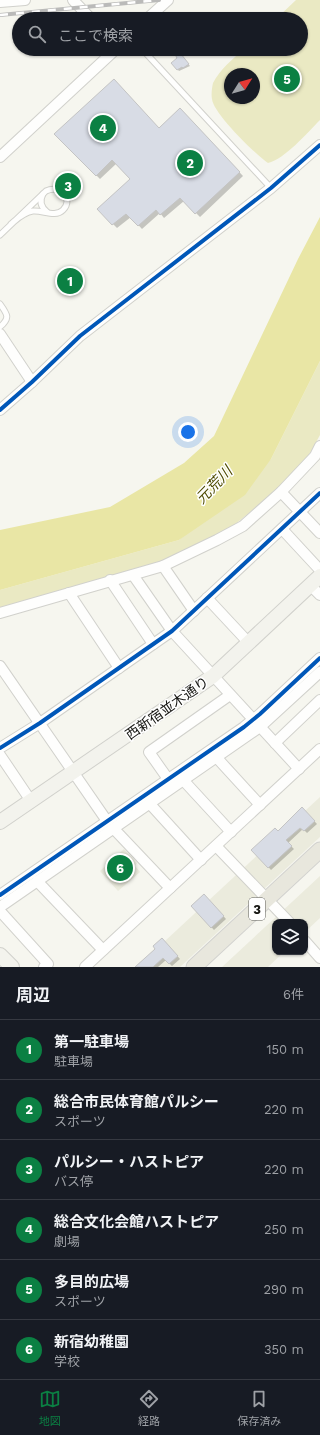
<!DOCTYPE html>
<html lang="ja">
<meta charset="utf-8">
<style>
:root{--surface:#171b24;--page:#242831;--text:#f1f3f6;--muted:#9ea1a6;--line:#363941;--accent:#0b8043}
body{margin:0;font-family:"Work Sans","Noto Sans JP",sans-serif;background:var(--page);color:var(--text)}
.controls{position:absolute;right:12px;bottom:12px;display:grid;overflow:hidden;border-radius:8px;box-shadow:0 1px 3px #0004}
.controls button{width:36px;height:36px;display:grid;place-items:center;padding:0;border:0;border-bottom:1px solid var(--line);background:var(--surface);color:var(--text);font:20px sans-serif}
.compass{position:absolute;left:224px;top:68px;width:36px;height:36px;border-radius:50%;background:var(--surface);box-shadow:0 1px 3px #0004;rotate:53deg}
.you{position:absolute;left:188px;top:432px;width:14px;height:14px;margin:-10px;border:3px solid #fff;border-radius:50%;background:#1a73e8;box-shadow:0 0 0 6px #1a73e833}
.badge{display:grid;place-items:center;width:26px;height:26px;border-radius:50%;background:var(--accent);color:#fff;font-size:13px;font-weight:700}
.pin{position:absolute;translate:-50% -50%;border:2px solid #fff;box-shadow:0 1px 4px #0006}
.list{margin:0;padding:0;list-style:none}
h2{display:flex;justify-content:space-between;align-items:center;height:52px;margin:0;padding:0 16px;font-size:17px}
h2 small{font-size:13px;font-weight:400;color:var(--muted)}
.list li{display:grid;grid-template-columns:26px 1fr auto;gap:12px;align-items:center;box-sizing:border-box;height:60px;padding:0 16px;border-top:1px solid var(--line)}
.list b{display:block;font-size:15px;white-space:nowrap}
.list p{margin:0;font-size:13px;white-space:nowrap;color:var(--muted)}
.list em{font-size:13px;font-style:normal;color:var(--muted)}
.icon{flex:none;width:22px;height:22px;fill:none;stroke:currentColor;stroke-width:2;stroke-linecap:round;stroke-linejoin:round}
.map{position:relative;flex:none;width:320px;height:967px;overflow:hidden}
.search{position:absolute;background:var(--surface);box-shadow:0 1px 3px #0004;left:12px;right:12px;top:12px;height:44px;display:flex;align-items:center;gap:10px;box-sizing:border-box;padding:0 14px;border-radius:22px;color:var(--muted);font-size:15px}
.sheet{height:412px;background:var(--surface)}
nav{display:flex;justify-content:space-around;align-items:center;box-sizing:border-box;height:56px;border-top:1px solid var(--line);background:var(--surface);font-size:11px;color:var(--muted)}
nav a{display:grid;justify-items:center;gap:2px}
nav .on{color:var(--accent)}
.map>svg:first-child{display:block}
.built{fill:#ebebdd}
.green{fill:#eae9c3;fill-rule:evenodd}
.water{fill:#e9e6a5}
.shadow{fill:#0003}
.building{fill:#d8dce5;stroke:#c4c4c4}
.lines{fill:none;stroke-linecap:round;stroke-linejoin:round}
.lane-casing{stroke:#d1d1cc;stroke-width:7}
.street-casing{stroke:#d1d1cc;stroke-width:12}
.secondary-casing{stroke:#d1d1cc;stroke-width:16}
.primary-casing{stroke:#d2d2cf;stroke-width:17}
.lane{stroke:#fefefd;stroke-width:5}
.street{stroke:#fefefd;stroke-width:10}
.secondary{stroke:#f3f3ed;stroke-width:14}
.primary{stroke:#e8e7dd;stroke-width:15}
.rail-casing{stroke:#babab9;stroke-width:4}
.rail{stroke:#fff;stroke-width:2.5;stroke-dasharray:8;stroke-linecap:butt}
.cycleway-casing{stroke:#fff;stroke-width:6}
.cycleway{stroke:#0057b8;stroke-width:4}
.labels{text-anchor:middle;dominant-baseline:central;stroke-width:3;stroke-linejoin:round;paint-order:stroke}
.shield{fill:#fff;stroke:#5c5c59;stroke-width:1}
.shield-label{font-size:13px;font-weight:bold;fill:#161612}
.street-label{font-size:14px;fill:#161612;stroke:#fff}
.water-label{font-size:15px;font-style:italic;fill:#4f4c02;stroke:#fff}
</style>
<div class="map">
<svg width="320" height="967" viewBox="0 0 320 967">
<rect width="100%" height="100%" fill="#f6f6ef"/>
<g class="built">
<path d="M320,797V837L180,967H137Z"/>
<path d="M124,849L137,863L135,866L140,872L118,891L100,871Z"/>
<path d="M320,876V918L305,932V922H275V952H284L268,967H222Z"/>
</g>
<g class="green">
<path d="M296,0H320V120C307,133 285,159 268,163C255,154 213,113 212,99C211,95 212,87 213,83C220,69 233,59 244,49H301V19H276ZM230,74H254V98H230Z"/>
<path d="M320,361V435L306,460L279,489L234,525L182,555L0,608V590L179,540L271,459Z"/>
</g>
<path class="water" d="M320,217V361L271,459L245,495L179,540L0,590V530L110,507L184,463L214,436L298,259Z"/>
<g class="shadow">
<path d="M178,52L190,66L179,71L172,63L178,58Z"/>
<path d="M180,109L243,176L200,217L184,201L164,218L160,213L142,229L131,217L117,228L98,209L132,179L117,163L100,179L55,134L159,129Z"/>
<path d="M302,808L317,824L307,833L303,829L288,843L294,849L271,870L253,850L278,832Z"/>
<path d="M204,895L226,919L214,930L192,906Z"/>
<path d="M162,939L180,959L172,966L166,960L158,967H137L157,949Z"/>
</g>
<g class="building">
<path d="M177,49L189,64L183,68L182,67L177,70L171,63L177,58L173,51Z"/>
<path d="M114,79L159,128L180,108L240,172L195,214L180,198L160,215L156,210L138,226L126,214L112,225L97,209L130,179L112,160L96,176L54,134Z"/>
<path d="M302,807L315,821L304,831L300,828L286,840L292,846L268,868L251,850L275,828L278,831Z"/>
<path d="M204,894L224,916L211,928L191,906Z"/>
<path d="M162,938L178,956L169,964L163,958L153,967H135L155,949L153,946Z"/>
</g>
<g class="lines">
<g class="lane-casing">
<g id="lane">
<path d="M142,49L271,188"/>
<path d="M43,194C39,201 41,207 47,212"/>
<path d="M0,235L46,191C60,184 74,199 63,210C55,218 43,210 33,211C24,212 17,219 11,224"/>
<path d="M0,304C8,315 10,318 0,327"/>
</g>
</g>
<g class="street-casing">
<g id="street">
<path d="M73,0L91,19"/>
<path d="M0,2L25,0"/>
<path d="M147,19L168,0"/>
<path d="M0,157L116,49"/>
<path d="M0,334L32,382"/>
<path d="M0,410L32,382L80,336L271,188L320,145"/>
<path d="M281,492L320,533"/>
<path d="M282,529L320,570"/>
<path d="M163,566L194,611"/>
<path d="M133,575L172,631L299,769"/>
<path d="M110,580L153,644"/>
<path d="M310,585L320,595"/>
<path d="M69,593L119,668"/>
<path d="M207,598L248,642"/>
<path d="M0,613L163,566L217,540L243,526L281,492L315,456L320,446"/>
<path d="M0,666L107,821"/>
<path d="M275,743L320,700"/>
<path d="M0,748L40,723L172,631L320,493"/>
<path d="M0,755L31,801"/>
<path d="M217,758L260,805"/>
<path d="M168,779L149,752L230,695"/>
<path d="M184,781L231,832"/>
<path d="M150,804L201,860"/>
<path d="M114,829L170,888"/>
<path d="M216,846L289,922"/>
<path d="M37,881L103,950"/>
<path d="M0,895L244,727L260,714L320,658"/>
<path d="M0,907L260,727L320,672"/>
<path d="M0,911L48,964L44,967"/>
<path d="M305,941L320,958"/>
<path d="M85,967L320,749"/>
</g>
</g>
<g class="secondary-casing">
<g id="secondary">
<path d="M0,822L213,676L320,576"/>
<path d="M0,955L12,967"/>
</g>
</g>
<g class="primary-casing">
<path id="primary" d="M194,967L320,850"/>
</g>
<use href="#lane" class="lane"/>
<use href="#street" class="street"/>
<use href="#secondary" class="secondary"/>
<use href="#primary" class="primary"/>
<g class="rail-casing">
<path id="rail" d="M0,15L159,0"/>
</g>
<use href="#rail" class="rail"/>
<g class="cycleway-casing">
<g id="cycleway">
<path d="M0,410L32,382L80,336L271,188L320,145"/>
<path d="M0,748L40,723L172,631L320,493"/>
<path d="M0,895L244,727L260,714L320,658"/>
</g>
</g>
<use href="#cycleway" class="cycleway"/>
</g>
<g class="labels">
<rect class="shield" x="249" y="898" width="16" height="22" rx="3"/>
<g class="shield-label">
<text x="257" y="909">3</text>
</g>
<g class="street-label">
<text transform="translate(167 708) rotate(-35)">西新宿並木通り</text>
</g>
<g class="water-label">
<text transform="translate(214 485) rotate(-46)">元荒川</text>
</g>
</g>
</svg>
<div class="controls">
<button><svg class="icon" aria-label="layers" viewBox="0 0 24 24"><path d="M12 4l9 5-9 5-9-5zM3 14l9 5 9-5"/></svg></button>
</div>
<svg class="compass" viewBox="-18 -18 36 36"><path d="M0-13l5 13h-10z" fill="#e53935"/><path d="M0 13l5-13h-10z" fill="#9ea1a6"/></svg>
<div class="you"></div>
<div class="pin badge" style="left:70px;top:281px">1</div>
<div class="pin badge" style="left:190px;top:163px">2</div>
<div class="pin badge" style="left:68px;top:186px">3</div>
<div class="pin badge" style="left:103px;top:128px">4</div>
<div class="pin badge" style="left:287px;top:79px">5</div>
<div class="pin badge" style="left:120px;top:868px">6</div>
<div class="search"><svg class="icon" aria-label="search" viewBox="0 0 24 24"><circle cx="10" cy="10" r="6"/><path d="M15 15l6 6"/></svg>ここで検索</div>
</div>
<section class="sheet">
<h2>周辺<small>6件</small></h2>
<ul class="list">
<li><span class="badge">1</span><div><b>第一駐車場</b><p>駐車場</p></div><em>150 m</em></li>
<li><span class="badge">2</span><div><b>総合市民体育館パルシー</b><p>スポーツ</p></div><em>220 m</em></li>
<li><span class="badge">3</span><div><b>パルシー・ハストピア</b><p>バス停</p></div><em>220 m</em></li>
<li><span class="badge">4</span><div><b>総合文化会館ハストピア</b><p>劇場</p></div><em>250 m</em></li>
<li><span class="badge">5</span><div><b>多目的広場</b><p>スポーツ</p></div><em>290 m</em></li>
<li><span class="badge">6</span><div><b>新宿幼稚園</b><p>学校</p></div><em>350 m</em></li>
</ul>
</section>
<nav>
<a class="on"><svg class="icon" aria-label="map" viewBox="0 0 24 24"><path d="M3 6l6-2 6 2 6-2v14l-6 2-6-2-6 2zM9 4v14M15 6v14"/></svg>地図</a>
<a><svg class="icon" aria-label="directions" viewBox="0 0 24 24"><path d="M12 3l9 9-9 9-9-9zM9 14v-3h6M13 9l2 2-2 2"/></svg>経路</a>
<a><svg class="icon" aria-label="saved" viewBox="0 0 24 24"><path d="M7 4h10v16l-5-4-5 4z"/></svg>保存済み</a>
</nav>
